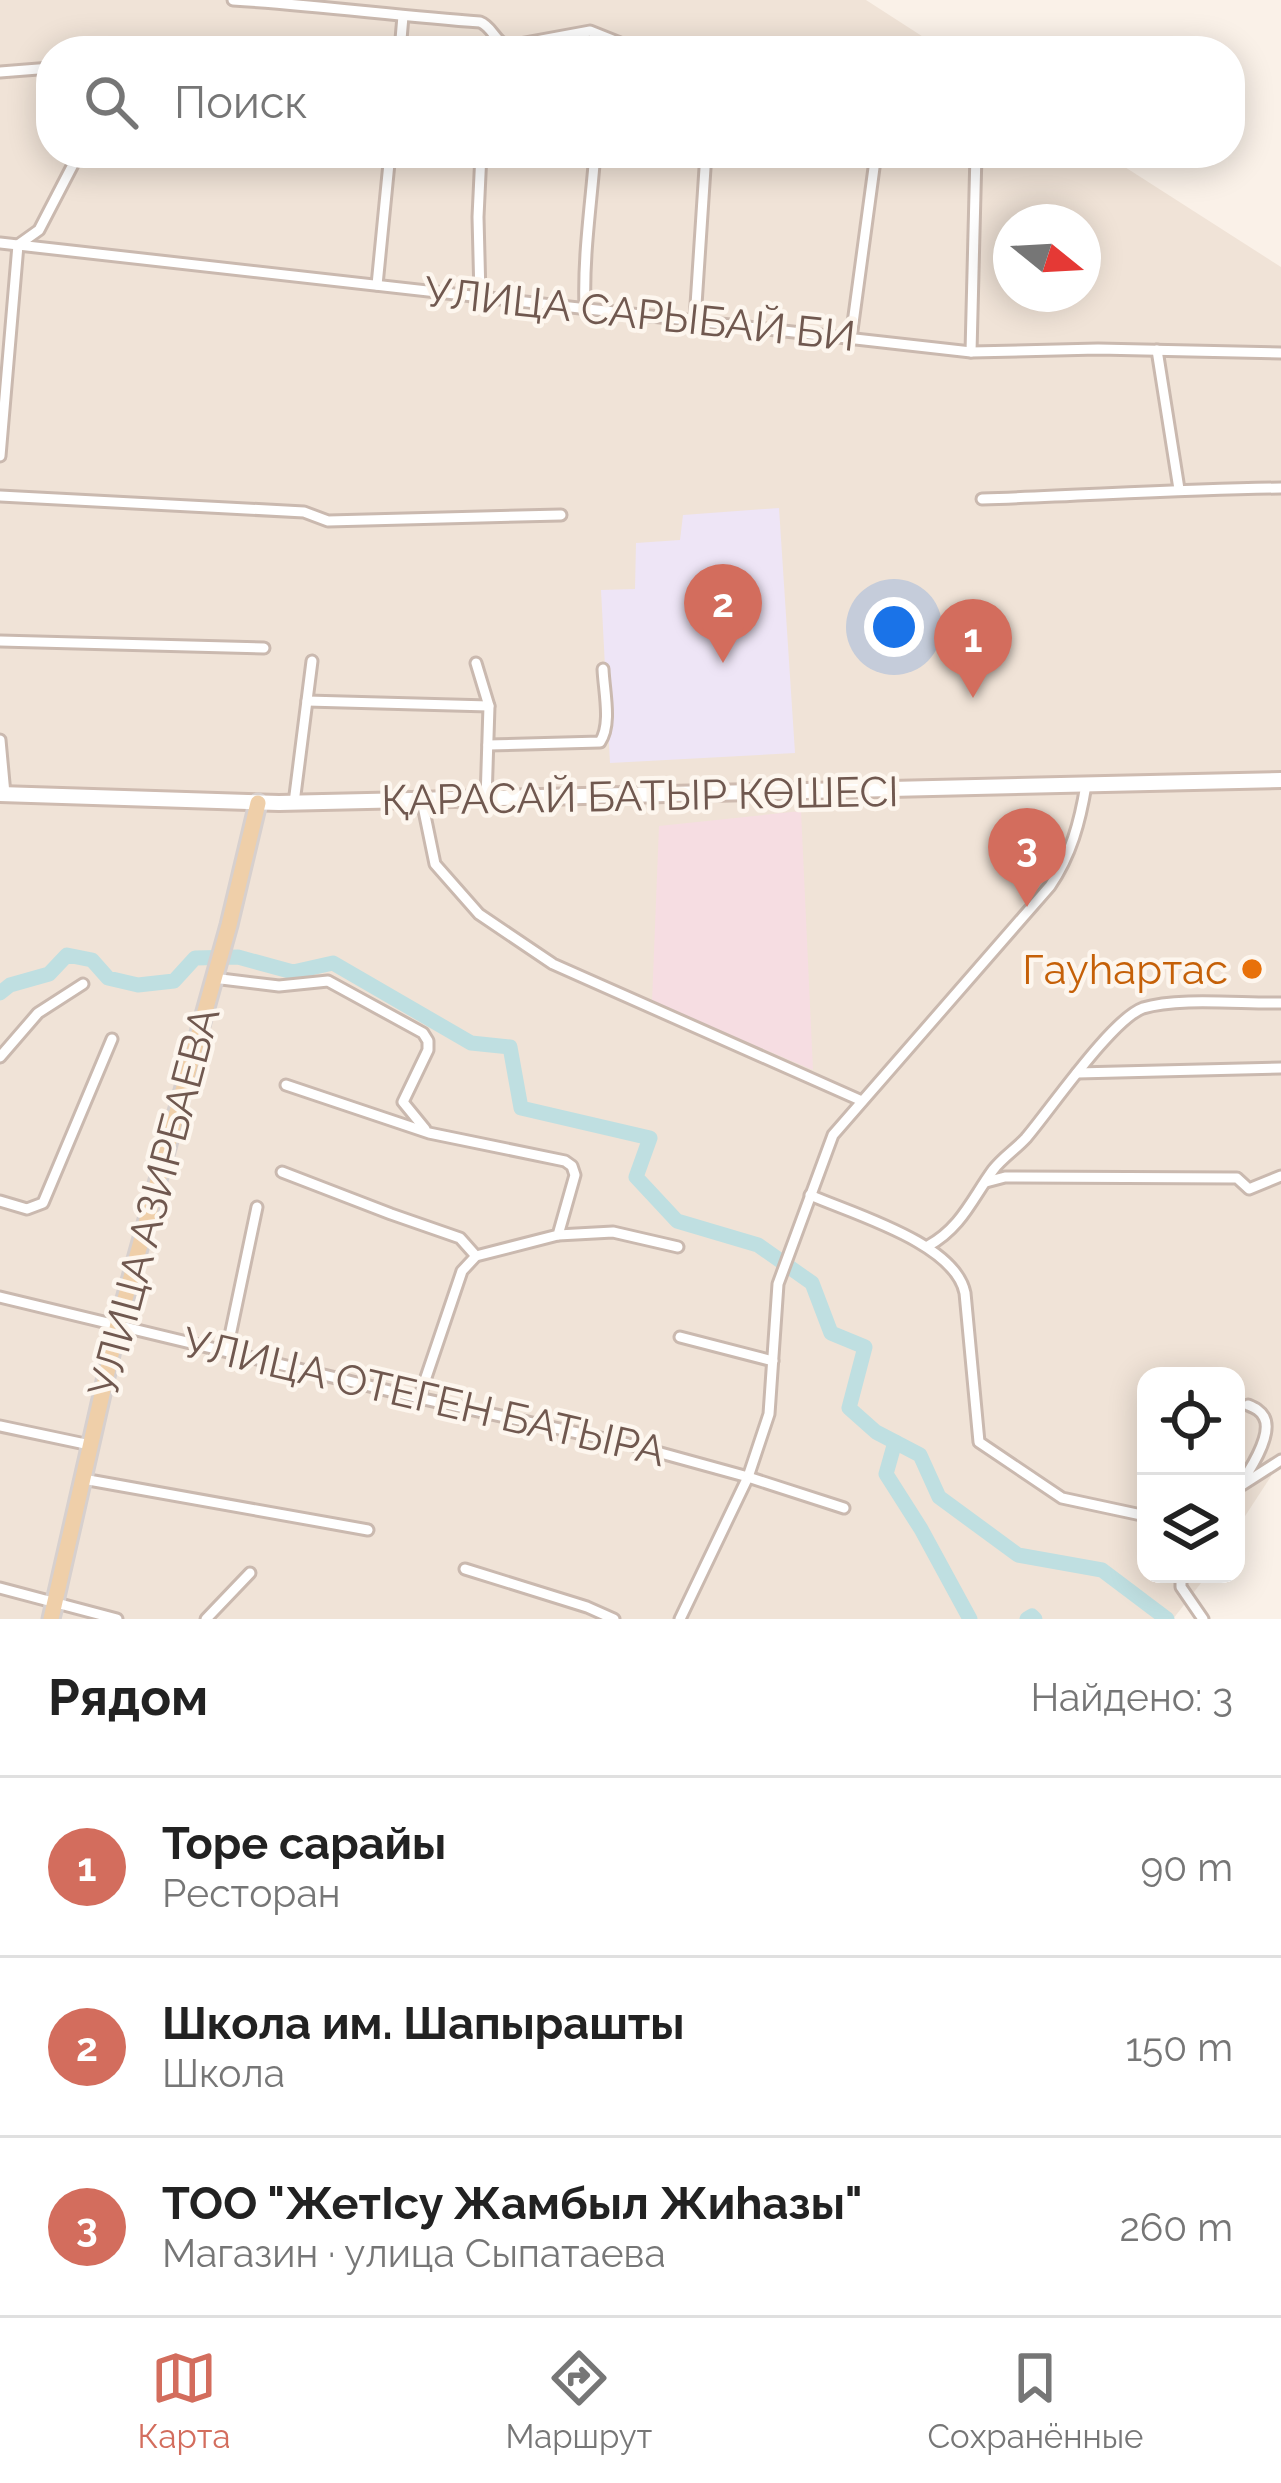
<!DOCTYPE html>
<html lang="ru">
<meta charset="utf-8">
<style>
:root{--surface:#fff;--page:#f6f6f6;--text:#222;--muted:#767676;--line:#e0e0e0;--accent:#d36d5d}
body{margin:0;font-family:Raleway,sans-serif;background:var(--page);color:var(--text)}
.controls{position:absolute;right:36px;bottom:36px;display:grid;overflow:hidden;border-radius:24px;box-shadow:0 6px 30px #0003}
.controls button{width:108px;height:108px;display:grid;place-items:center;padding:0;border:0;border-bottom:3px solid var(--line);background:var(--surface);color:var(--text);font:60px sans-serif}
.compass{position:absolute;left:993px;top:204px;width:108px;height:108px;border-radius:50%;background:var(--surface);box-shadow:0 6px 30px #0003;rotate:108deg}
.you{position:absolute;left:894px;top:627px;width:42px;height:42px;margin:-30px;border:9px solid #fff;border-radius:50%;background:#1a73e8;box-shadow:0 0 0 18px #1a73e833}
.badge{display:grid;place-items:center;width:78px;height:78px;border-radius:50%;background:var(--accent);color:#fff;font-size:39px;font-weight:700}
.pin{position:absolute;translate:-50% -99px;filter:drop-shadow(0 3px 6px #0008)}
.pin::after{content:'';position:absolute;top:63px;width:42px;height:36px;background:inherit;clip-path:polygon(0 0,100% 0,50% 100%)}
.list{margin:0;padding:0;list-style:none}
h2{display:flex;justify-content:space-between;align-items:center;height:156px;margin:0;padding:0 48px;font-size:51px}
h2 small{font-size:39px;font-weight:400;color:var(--muted)}
.list li{display:grid;grid-template-columns:78px 1fr auto;gap:36px;align-items:center;box-sizing:border-box;height:180px;padding:0 48px;border-top:3px solid var(--line)}
.list b{display:block;font-size:45px;white-space:nowrap}
.list p{margin:0;font-size:39px;white-space:nowrap;color:var(--muted)}
.list em{font-size:39px;font-style:normal;color:var(--muted)}
.icon{flex:none;width:66px;height:66px;fill:none;stroke:currentColor;stroke-width:2;stroke-linecap:round;stroke-linejoin:round}
.map{position:relative;flex:none;width:1281px;height:1619px;overflow:hidden}
.search{position:absolute;background:var(--surface);box-shadow:0 6px 30px #0003;left:36px;right:36px;top:36px;height:132px;display:flex;align-items:center;gap:30px;box-sizing:border-box;padding:0 42px;border-radius:48px;color:var(--muted);font-size:45px}
.sheet{height:696px;background:var(--surface)}
nav{display:flex;justify-content:space-around;align-items:center;box-sizing:border-box;height:168px;border-top:3px solid var(--line);background:var(--surface);font-size:33px;color:var(--muted)}
nav a{display:grid;justify-items:center;gap:6px}
nav .on{color:var(--accent)}
.map>svg:first-child{display:block}
.residential{fill:#f0e3d7;fill-rule:evenodd}
.education{fill:#eee5f6}
.medical{fill:#f6dde2}
.lines{fill:none;stroke-linecap:round;stroke-linejoin:round}
.river{stroke:#bfdfe1;stroke-width:15}
.street-casing{stroke:#cab9af;stroke-width:15}
.secondary-casing{stroke:#cebbb0;stroke-width:20}
.primary-casing{stroke:#d7d0ce;stroke-width:21}
.street{stroke:#fff;stroke-width:9}
.secondary{stroke:#fff;stroke-width:14}
.primary{stroke:#efcfa9;stroke-width:15}
.food-dot{fill:#e8710a;stroke:#fdf6ee;stroke-width:4.5}
.labels{text-anchor:middle;dominant-baseline:central;stroke-width:9;stroke-linejoin:round;paint-order:stroke}
.street-label{font-size:42px;fill:#70584f;stroke:#fdf6ee}
.food-label{font-size:42px;fill:#c56008;stroke:#fdf6ee;text-anchor:end}
</style>
<div class="map">
<svg width="1281" height="1619" viewBox="0 0 1281 1619">
<rect width="100%" height="100%" fill="#faf1e8"/>
<path class="residential" d="M0,0H866L945,51H51V153H1103L1281,267V1461L1236,1530V1376H1146V1574H1208L1173,1619H0ZM1011,222H1083V294H1011Z"/>
<path class="education" d="M779,508L795,753L610,763L601,590L635,589L636,543L680,540L683,515Z"/>
<path class="medical" d="M801,811L813,1070L652,1002L659,826Z"/>
<g class="lines">
<g class="river">
<path d="M0,993L10,985L49,974L67,955L92,960L108,978L138,985L174,981L195,958L238,957L293,972L333,963L471,1043L510,1047L521,1108L650,1138L636,1177L677,1221L758,1245L812,1283L831,1333L865,1347L849,1408L876,1432L920,1455L939,1497L1018,1555L1102,1570L1167,1619"/>
<path d="M895,1442L886,1474L921,1529L970,1619"/>
<path d="M1027,1619L1032,1616L1035,1619"/>
</g>
<g class="street-casing">
<g id="street">
<path d="M233,0C316,5 397,16 480,22C493,27 494,42 509,46L590,31L640,51"/>
<path d="M400,51L403,16"/>
<path d="M0,72L51,68"/>
<path d="M0,243L971,352L1098,349L1281,353"/>
<path d="M377,285L390,153"/>
<path d="M480,296L478,217L481,153"/>
<path d="M585,308C583,256 591,205 595,153"/>
<path d="M695,320L706,153"/>
<path d="M851,338L876,153"/>
<path d="M1157,350L1179,489"/>
<path d="M971,352L976,153"/>
<path d="M0,456L18,245L39,230L79,153"/>
<path d="M0,496L304,512L328,521L561,515"/>
<path d="M982,499C1082,496 1181,489 1281,488"/>
<path d="M0,641L264,648"/>
<path d="M476,663L489,706L486,800"/>
<path d="M307,701L489,706"/>
<path d="M0,740L5,794"/>
<path d="M488,745L600,742C612,724 604,692 603,669"/>
<path d="M422,801L435,864L479,914L553,964L862,1101"/>
<path d="M294,803L312,661"/>
<path d="M213,978L279,986L328,981L423,1033L428,1041V1050L403,1102L425,1129"/>
<path d="M0,1057L38,1013L83,984"/>
<path d="M1077,1073L1281,1068"/>
<path d="M286,1085L429,1133L565,1161L572,1166L575,1175L558,1235L476,1256L462,1271L419,1398"/>
<path d="M282,1172L391,1214L460,1238L476,1256"/>
<path d="M986,1182L1005,1177L1237,1178L1249,1189L1281,1176"/>
<path d="M810,1195C853,1214 955,1243 965,1293L979,1442L1062,1498L1146,1516"/>
<path d="M0,1201L27,1209L43,1203L112,1039"/>
<path d="M558,1235L613,1232L678,1247"/>
<path d="M928,1246C961,1228 972,1199 993,1170C1002,1158 1016,1149 1026,1138C1050,1110 1112,1019 1143,1008C1178,997 1243,1004 1281,1003"/>
<path d="M0,1297L419,1398L628,1444L748,1477L844,1508"/>
<path d="M680,1337L773,1361"/>
<path d="M227,1350L257,1207"/>
<path d="M0,1426L90,1445"/>
<path d="M83,1479L368,1530"/>
<path d="M1242,1485L1281,1460"/>
<path d="M1236,1490C1247,1475 1274,1435 1264,1417C1260,1410 1255,1408 1248,1405"/>
<path d="M465,1569L587,1607L614,1619"/>
<path d="M1181,1574V1587L1203,1619"/>
<path d="M0,1588L117,1619"/>
<path d="M206,1619L250,1573"/>
<path d="M680,1619L748,1477L769,1414L778,1284L833,1135L1050,886C1071,855 1080,822 1086,785"/>
</g>
</g>
<g class="secondary-casing">
<path id="secondary" d="M0,794L279,803L1281,780"/>
</g>
<g class="primary-casing">
<path id="primary" d="M51,1619L118,1324L229,925L258,803"/>
</g>
<use href="#street" class="street"/>
<use href="#secondary" class="secondary"/>
<use href="#primary" class="primary"/>
</g>
<circle class="food-dot" cx="1252" cy="969" r="12"/>
<g class="labels">
<g class="street-label">
<text transform="translate(640 314) rotate(6)">УЛИЦА САРЫБАЙ БИ</text>
<text transform="translate(640 796) rotate(-1)">ҚАРАСАЙ БАТЫР КӨШЕСІ</text>
<text transform="translate(154 1202) rotate(-75)">УЛИЦА АЗИРБАЕВА</text>
<text transform="translate(424 1397) rotate(13)">УЛИЦА ОТЕГЕН БАТЫРА</text>
</g>
<g class="food-label">
<text x="1228" y="969">Гауhартас</text>
</g>
</g>
</svg>
<div class="controls">
<button><svg class="icon" aria-label="locate" viewBox="0 0 24 24"><circle cx="12" cy="12" r="6"/><path d="M12 2v4M12 18v4M2 12h4M18 12h4"/></svg></button>
<button><svg class="icon" aria-label="layers" viewBox="0 0 24 24"><path d="M12 4l9 5-9 5-9-5zM3 14l9 5 9-5"/></svg></button>
</div>
<svg class="compass" viewBox="-18 -18 36 36"><path d="M0-13l5 13h-10z" fill="#e53935"/><path d="M0 13l5-13h-10z" fill="#767676"/></svg>
<div class="you"></div>
<div class="pin badge" style="left:973px;top:698px">1</div>
<div class="pin badge" style="left:723px;top:663px">2</div>
<div class="pin badge" style="left:1027px;top:907px">3</div>
<div class="search"><svg class="icon" aria-label="search" viewBox="0 0 24 24"><circle cx="10" cy="10" r="6"/><path d="M15 15l6 6"/></svg>Поиск</div>
</div>
<section class="sheet">
<h2>Рядом<small>Найдено: 3</small></h2>
<ul class="list">
<li><span class="badge">1</span><div><b>Торе сарайы</b><p>Ресторан</p></div><em>90 m</em></li>
<li><span class="badge">2</span><div><b>Школа им. Шапырашты</b><p>Школа</p></div><em>150 m</em></li>
<li><span class="badge">3</span><div><b>ТОО &quot;ЖетIсу Жамбыл Жиhазы&quot;</b><p>Магазин · улица Сыпатаева</p></div><em>260 m</em></li>
</ul>
</section>
<nav>
<a class="on"><svg class="icon" aria-label="map" viewBox="0 0 24 24"><path d="M3 6l6-2 6 2 6-2v14l-6 2-6-2-6 2zM9 4v14M15 6v14"/></svg>Карта</a>
<a><svg class="icon" aria-label="directions" viewBox="0 0 24 24"><path d="M12 3l9 9-9 9-9-9zM9 14v-3h6M13 9l2 2-2 2"/></svg>Маршрут</a>
<a><svg class="icon" aria-label="saved" viewBox="0 0 24 24"><path d="M7 4h10v16l-5-4-5 4z"/></svg>Сохранённые</a>
</nav>
